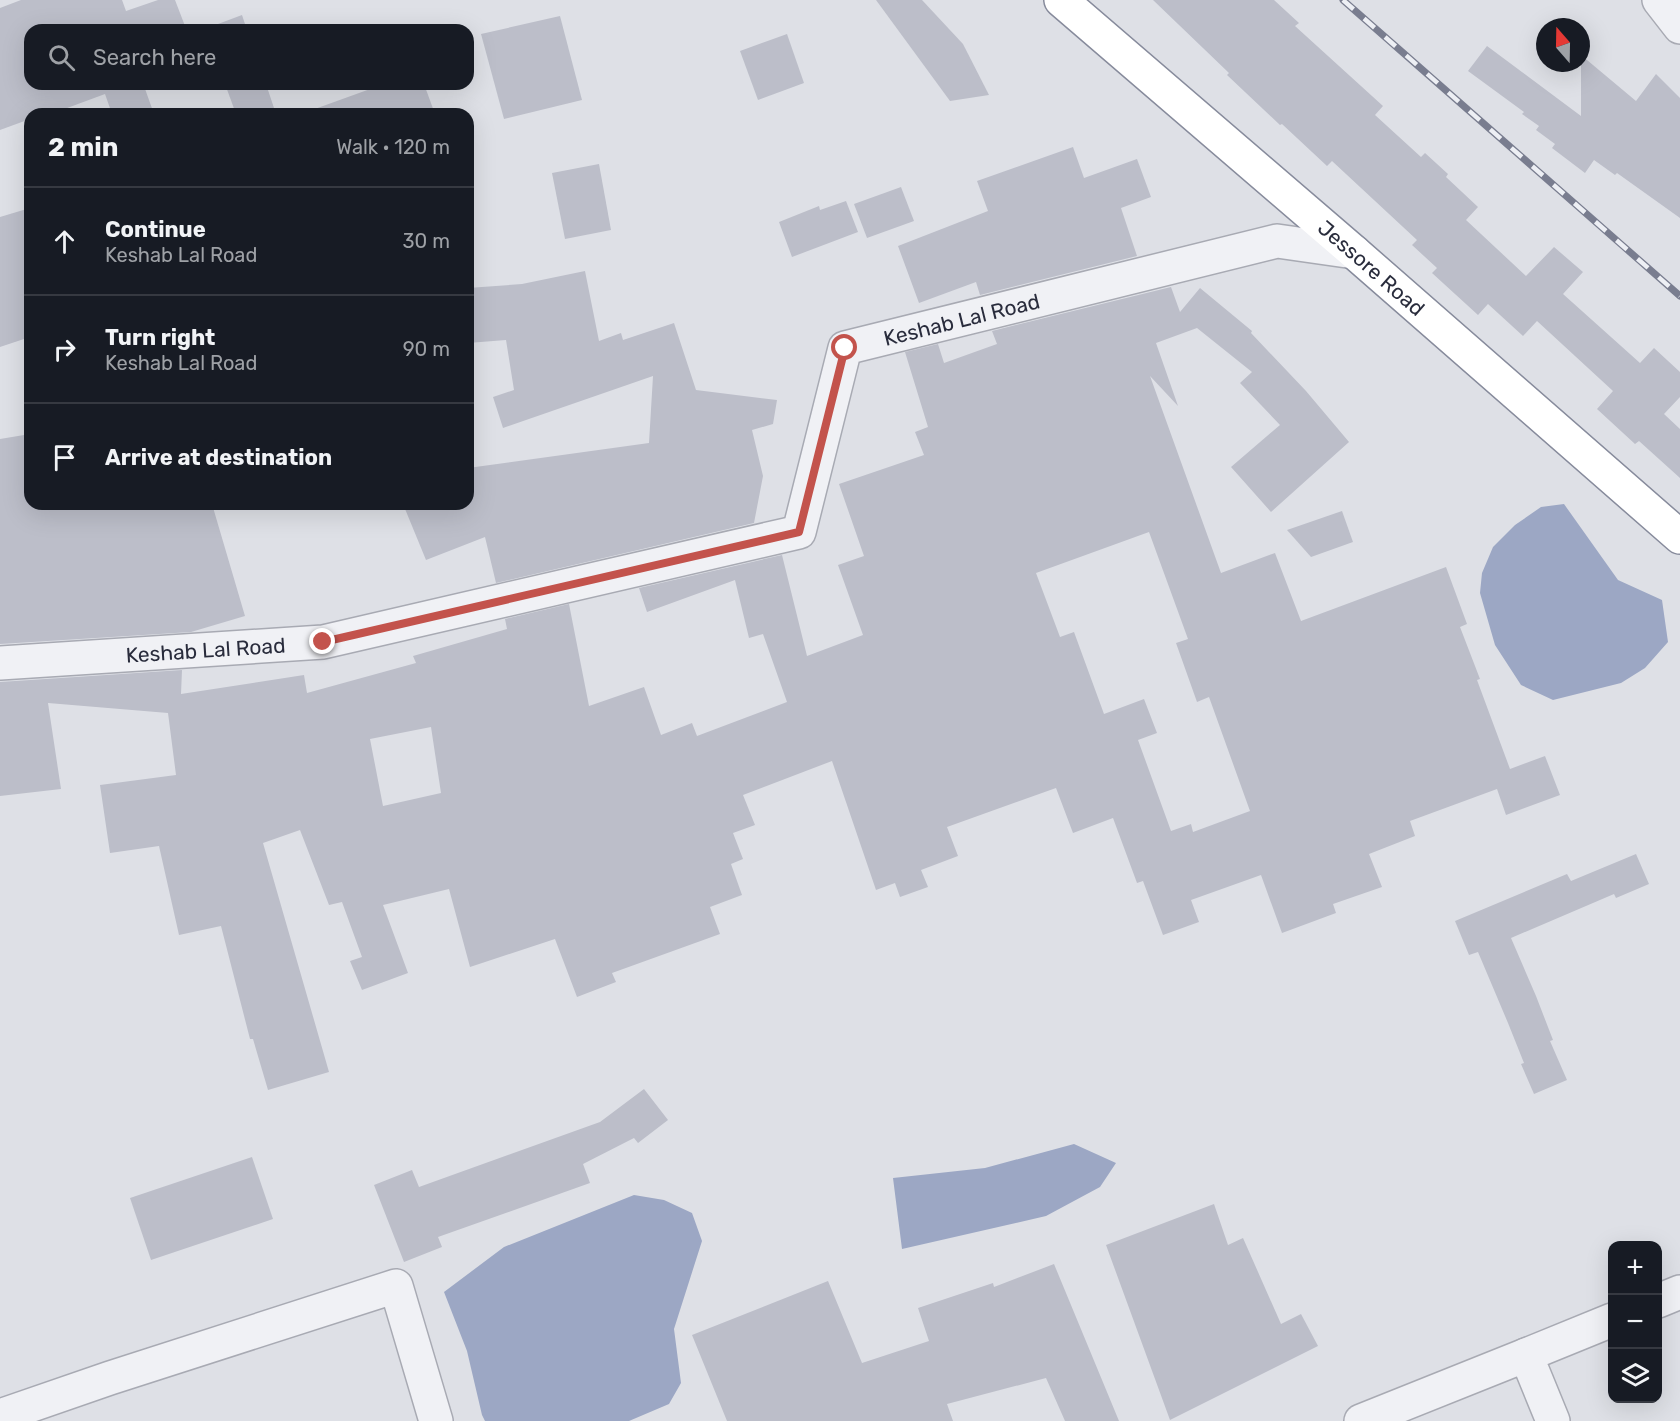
<!DOCTYPE html>
<meta charset="utf-8">
<style>
:root{--surface:#171b24;--page:#20242c;--text:#f1f3f6;--muted:#9ea1a6;--line:#363941}
body{margin:0;font-family:Rubik,sans-serif;background:var(--page);color:var(--text)}
.controls{position:absolute;right:18px;bottom:18px;display:grid;overflow:hidden;border-radius:12px;box-shadow:0 6px 24px #0002}
.controls button{width:54px;height:54px;display:grid;place-items:center;padding:0;border:0;border-bottom:2px solid var(--line);background:var(--surface);color:var(--text);font:30px sans-serif}
.compass{position:absolute;left:1536px;top:18px;width:54px;height:54px;border-radius:50%;background:var(--surface);box-shadow:0 6px 24px #0002;rotate:340deg}
.stop{position:absolute;width:18px;height:18px;margin:-14px;border:4px solid #c3534c;border-radius:50%;background:#fff}
.stop.end{background:#c3534c;border-color:#fff;box-shadow:0 2px 6px #0008}
.list{margin:0;padding:0;list-style:none}
h2{display:flex;justify-content:space-between;align-items:center;height:78px;margin:0;padding:0 24px;font-size:26px}
h2 small{font-size:20px;font-weight:400;color:var(--muted)}
.list li{display:grid;grid-template-columns:39px 1fr auto;gap:18px;align-items:center;box-sizing:border-box;height:108px;padding:0 24px;border-top:2px solid var(--line)}
.list b{display:block;font-size:22px;white-space:nowrap}
.list p{margin:0;font-size:20px;white-space:nowrap;color:var(--muted)}
.list em{font-size:20px;font-style:normal;color:var(--muted)}
.icon{flex:none;width:33px;height:33px;fill:none;stroke:currentColor;stroke-width:2;stroke-linecap:round;stroke-linejoin:round}
.map{position:relative;flex:none;width:1680px;height:1421px;overflow:hidden}
.search{position:absolute;background:var(--surface);box-shadow:0 6px 24px #0002;left:24px;top:24px;width:450px;height:66px;display:flex;align-items:center;gap:15px;box-sizing:border-box;padding:0 21px;border-radius:18px;color:var(--muted);font-size:22px}
.panel{position:absolute;background:var(--surface);box-shadow:0 6px 24px #0002;left:24px;top:108px;width:450px;height:402px;border-radius:18px}
.map>svg:first-child{display:block}
.water{fill:#9ca7c4}
.building{fill:#bcbec9;fill-rule:evenodd}
.lines{fill:none;stroke-linecap:round;stroke-linejoin:round}
.minor-casing{stroke:#a8aab3;stroke-width:36}
.tertiary-casing{stroke:#a8aab3;stroke-width:36}
.trunk-casing{stroke:#878b9c;stroke-width:36}
.minor{stroke:#f0f1f5;stroke-width:33}
.tertiary{stroke:#f0f1f5;stroke-width:33}
.trunk{stroke:#fff;stroke-width:33}
.rail-casing{stroke:#797d8f;stroke-width:7}
.rail{stroke:#edeff4;stroke-width:4.5;stroke-dasharray:14;stroke-linecap:butt}
.route{stroke:#c3534c;stroke-width:8}
.labels{text-anchor:middle;dominant-baseline:central;stroke-width:4.5;stroke-linejoin:round;paint-order:stroke}
.street-label{font-size:21px;fill:#292c3c;stroke:#edeff4}
</style>
<div class="map">
<svg width="1680" height="1421" viewBox="0 0 1680 1421">
<rect width="100%" height="100%" fill="#dee0e6"/>
<g class="water">
<path d="M1564,504L1618,580L1662,600L1668,642L1645,668L1621,683L1553,700L1521,685L1495,645L1480,593L1482,573L1493,547L1515,525L1541,507Z"/>
<path d="M1074,1144L1116,1163L1100,1187L1046,1216L902,1249L893,1178L985,1168Z"/>
<path d="M634,1195L664,1200L692,1213L702,1241L674,1329L681,1383L669,1404L629,1421H485L482,1415L467,1351L444,1292L504,1247Z"/>
</g>
<g class="building">
<path d="M21,0H122L126,11L158,0H175L185,26L190,24L192,30H30V84H148L144,86L154,114H112L105,94L51,114H30V119L0,130V8Z"/>
<path d="M876,0H922L963,44L989,95L950,101Z"/>
<path d="M1153,0H1274L1299,23L1295,26L1383,106L1375,115L1421,157L1425,153L1448,174L1446,177L1478,207L1466,220L1526,276L1554,247L1583,272L1563,294L1640,363L1654,348L1680,372V397L1664,414L1680,429V478L1639,441L1635,444L1597,409L1613,391L1537,321L1523,336L1488,304L1478,315L1432,273L1437,268L1412,245L1417,240L1332,161L1327,166L1282,124L1280,125L1227,75L1229,73Z"/>
<path d="M242,15L247,30H202Z"/>
<path d="M560,16L582,100L504,119L481,34Z"/>
<path d="M787,34L804,83L758,100L740,51Z"/>
<path d="M1487,46L1581,116V55L1636,101L1656,74L1680,98V218L1617,173L1615,175L1594,160L1585,173L1552,148L1555,144L1536,130L1539,126L1522,114L1524,112L1468,71Z"/>
<path d="M225,84H266L276,114H236Z"/>
<path d="M384,84H424L435,114H313L312,110Z"/>
<path d="M1073,147L1084,178L1137,159L1151,197L1121,208L1137,256L980,295L976,282L919,303L898,246L988,211L977,181Z"/>
<path d="M599,164L611,230L565,239L552,173Z"/>
<path d="M901,187L914,221L867,238L854,204Z"/>
<path d="M846,201L858,232L792,257L779,222L819,206L820,210Z"/>
<path d="M30,208V337L0,347V217Z"/>
<path d="M585,271L599,341L621,333L623,340L674,323L696,390L777,400L773,424L752,430L763,476L754,523L496,583L485,537L426,560L403,504H468V468L649,443L653,376L503,428L493,397L514,390L506,340L468,343V288L522,284Z"/>
<path d="M1171,287L1180,312L1200,288L1252,331L1251,333L1306,391L1349,442L1271,512L1231,467L1280,425L1240,383L1252,372L1197,328L1156,343L1178,406L1150,376L1221,573L1275,553L1301,621L1446,567L1467,624L1460,627L1480,679L1477,680L1510,769L1545,756L1560,795L1506,815L1497,789L1410,821L1415,836L1369,854L1382,887L1333,904L1336,913L1282,933L1261,875L1191,900L1199,922L1163,935L1143,881L1137,883L1113,818L1073,833L1056,788L947,827L958,856L921,870L928,887L900,897L895,883L876,890L832,761L743,795L755,825L733,833L743,859L731,864L742,895L710,907L720,934L612,973L616,982L577,997L555,939L470,967L449,889L383,905L408,973L362,990L350,961L362,957L342,902L329,905L300,830L263,843L329,1072L268,1090L253,1039H250L221,926L179,935L159,846L110,853L100,785L176,775L168,713L48,703L61,789L0,796V682L182,670L181,694L304,675L307,693L416,663L413,656L507,629L505,619L569,604L589,706L644,687L661,735L692,723L697,736L787,702L763,634L749,638L735,580L647,612L639,588L782,555L807,656L863,635L838,565L864,556L839,484L924,455L915,432L928,427L905,352L938,344L944,363L997,344L992,331ZM1149,532L1188,639L1176,643L1197,702L1209,697L1250,811L1193,832L1191,824L1171,831L1138,740L1157,733L1144,699L1104,714L1074,632L1060,637L1036,573ZM431,727L441,793L383,806L370,739Z"/>
<path d="M30,434V504H212L245,616L191,632L0,644V439Z"/>
<path d="M1342,511L1353,542L1311,557L1287,530Z"/>
<path d="M1636,854L1649,884L1616,898L1614,894L1511,938L1536,996L1553,1040L1550,1041L1567,1080L1534,1094L1521,1064L1524,1063L1508,1023L1478,952L1469,955L1455,921L1567,874L1571,881Z"/>
<path d="M644,1089L668,1120L638,1143L634,1138L583,1164L590,1183L438,1237L442,1247L404,1262L374,1185L412,1170L419,1187L600,1122Z"/>
<path d="M252,1157L273,1219L151,1260L130,1198Z"/>
<path d="M1214,1204L1228,1245L1243,1238L1281,1324L1301,1314L1318,1346L1170,1420L1106,1245Z"/>
<path d="M1054,1264L1119,1421H1065L1046,1378L947,1404L953,1421H727L692,1335L828,1281L862,1363L929,1341L918,1308L993,1283L994,1287Z"/>
</g>
<g class="lines">
<g class="minor-casing">
<g id="minor">
<path id="s1" d="M0,663L323,642L799,532L845,348L1277,241L1354,252"/>
<path d="M1658,1301L1680,1292"/>
<path d="M0,1416L110,1378L396,1286L436,1421"/>
<path d="M1361,1421L1526,1355"/>
<path d="M1553,1421L1526,1355L1612,1320"/>
</g>
</g>
<g class="tertiary-casing">
<path id="tertiary" d="M1659,0L1680,27"/>
</g>
<g class="trunk-casing">
<g id="trunk">
<path id="s2" d="M1061,0L1354,252L1680,537"/>
</g>
</g>
<use href="#minor" class="minor"/>
<use href="#tertiary" class="tertiary"/>
<use href="#trunk" class="trunk"/>
<g class="rail-casing">
<path id="rail" d="M1343,0L1680,296"/>
</g>
<use href="#rail" class="rail"/>
</g>
<g class="lines">
<path class="route" d="M323,642L799,532L845,348"/>
</g>
<g class="labels">
<g class="street-label">
<text stroke="none"><textPath href="#s2" startOffset="410">Jessore Road</textPath></text>
<text stroke="none"><textPath href="#s1" startOffset="1122">Keshab Lal Road</textPath></text>
<text stroke="none"><textPath href="#s1" startOffset="206">Keshab Lal Road</textPath></text>
</g>
</g>
</svg>
<div class="controls">
<button>+</button>
<button>−</button>
<button><svg class="icon" aria-label="layers" viewBox="0 0 24 24"><path d="M12 4l9 5-9 5-9-5zM3 14l9 5 9-5"/></svg></button>
</div>
<svg class="compass" viewBox="-18 -18 36 36"><path d="M0-13l5 13h-10z" fill="#e53935"/><path d="M0 13l5-13h-10z" fill="#9ea1a6"/></svg>
<div class="stop" style="left:845px;top:348px"></div>
<div class="stop end" style="left:323px;top:642px"></div>
<div class="search"><svg class="icon" aria-label="search" viewBox="0 0 24 24"><circle cx="10" cy="10" r="6"/><path d="M15 15l6 6"/></svg>Search here</div>
<section class="panel">
<h2>2 min<small>Walk · 120 m</small></h2>
<ul class="list">
<li><svg class="icon" aria-label="ahead" viewBox="0 0 24 24"><path d="M12 20V5M6 11l6-6 6 6"/></svg><div><b>Continue</b><p>Keshab Lal Road</p></div><em>30 m</em></li>
<li><svg class="icon" aria-label="right" viewBox="0 0 24 24"><path d="M7 20v-9h11M14 6l5 5-5 5"/></svg><div><b>Turn right</b><p>Keshab Lal Road</p></div><em>90 m</em></li>
<li><svg class="icon" aria-label="arrive" viewBox="0 0 24 24"><path d="M6 21V4h12l-3 4 3 4H6"/></svg><div><b>Arrive at destination</b></div></li>
</ul>
</section>
</div>
